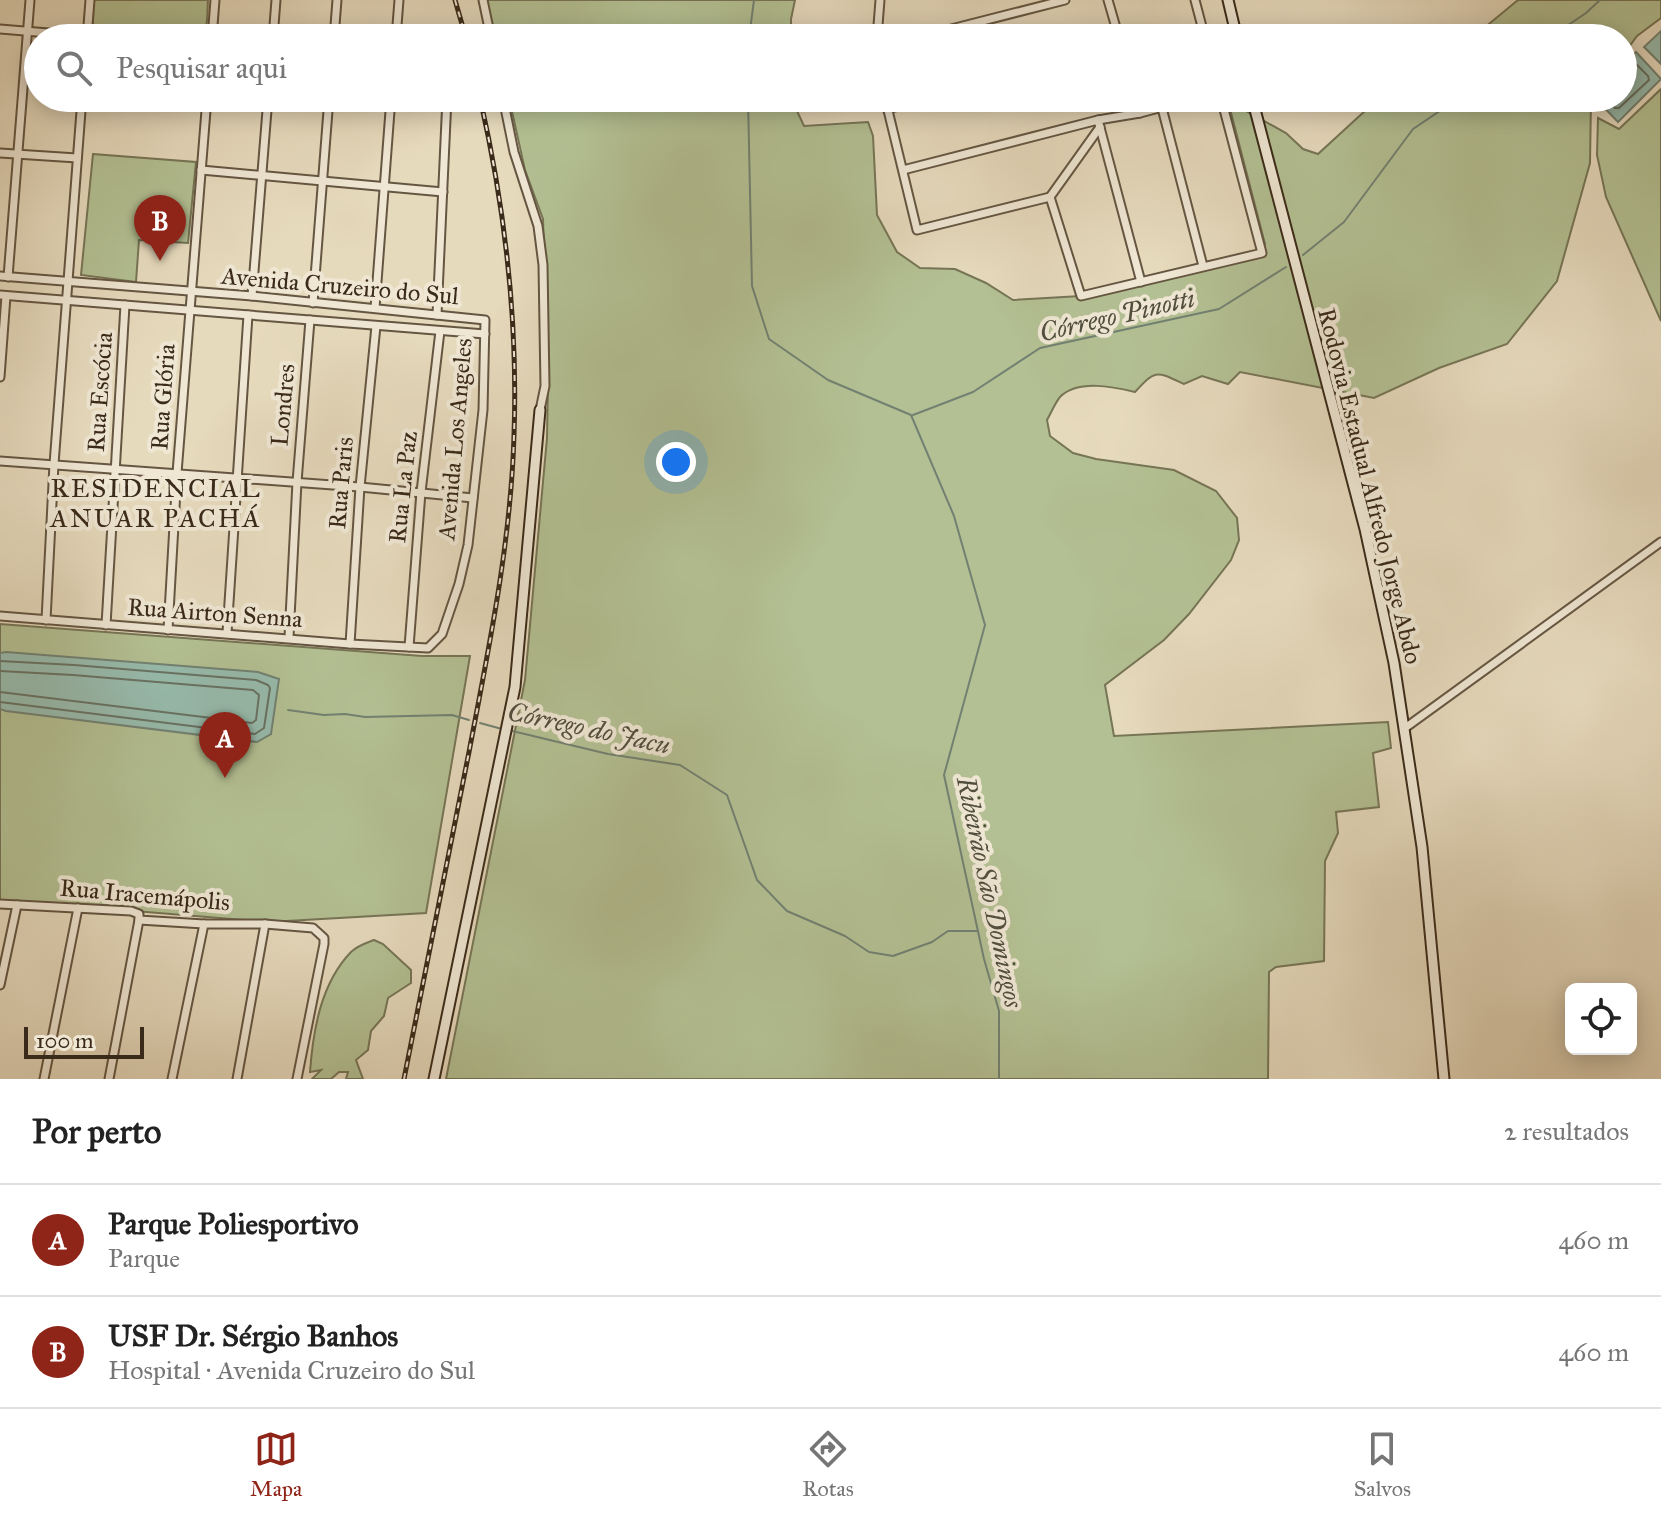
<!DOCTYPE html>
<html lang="pt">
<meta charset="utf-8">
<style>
:root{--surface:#fff;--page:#f6f6f6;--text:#222;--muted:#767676;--line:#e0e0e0;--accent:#8f2418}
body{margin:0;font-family:"IM FELL Great Primer",serif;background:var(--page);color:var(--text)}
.controls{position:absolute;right:24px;bottom:24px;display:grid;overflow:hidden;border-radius:12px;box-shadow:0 4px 20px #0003}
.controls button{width:72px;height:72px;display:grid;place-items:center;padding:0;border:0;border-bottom:2px solid var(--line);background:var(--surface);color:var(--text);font:40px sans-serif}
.scale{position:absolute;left:24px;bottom:20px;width:120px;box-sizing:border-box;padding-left:8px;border:4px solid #3a2a19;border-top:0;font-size:22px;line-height:28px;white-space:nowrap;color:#3a2a19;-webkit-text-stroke:6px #efe7d4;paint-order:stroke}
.you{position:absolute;left:676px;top:462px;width:28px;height:28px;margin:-20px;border:6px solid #fff;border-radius:50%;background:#1a73e8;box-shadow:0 0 0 12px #1a73e833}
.badge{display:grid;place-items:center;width:52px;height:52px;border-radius:50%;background:var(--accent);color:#fff;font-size:26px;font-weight:700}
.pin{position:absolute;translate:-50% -66px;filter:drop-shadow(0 2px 4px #0008)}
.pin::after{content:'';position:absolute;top:42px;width:28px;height:24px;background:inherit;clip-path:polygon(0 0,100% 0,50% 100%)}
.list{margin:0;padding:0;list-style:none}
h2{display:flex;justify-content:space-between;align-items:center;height:104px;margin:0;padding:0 32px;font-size:34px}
h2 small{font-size:26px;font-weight:400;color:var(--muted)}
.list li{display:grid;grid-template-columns:52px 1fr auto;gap:24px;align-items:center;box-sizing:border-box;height:112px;padding:0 32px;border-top:2px solid var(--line)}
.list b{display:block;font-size:30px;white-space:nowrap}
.list p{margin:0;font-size:26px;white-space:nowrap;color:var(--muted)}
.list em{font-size:26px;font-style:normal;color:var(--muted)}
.icon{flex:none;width:44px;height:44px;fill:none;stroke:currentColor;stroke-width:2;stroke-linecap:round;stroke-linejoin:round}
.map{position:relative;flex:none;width:1661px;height:1079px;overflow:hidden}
.search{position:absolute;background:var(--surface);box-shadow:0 4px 20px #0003;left:24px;right:24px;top:24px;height:88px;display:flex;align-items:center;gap:20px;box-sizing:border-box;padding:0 28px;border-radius:44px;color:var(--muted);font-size:30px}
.sheet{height:328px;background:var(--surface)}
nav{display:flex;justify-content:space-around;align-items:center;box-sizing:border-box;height:112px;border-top:2px solid var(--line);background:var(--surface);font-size:22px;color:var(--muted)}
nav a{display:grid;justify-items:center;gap:4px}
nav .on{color:var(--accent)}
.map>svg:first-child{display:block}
.green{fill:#b3c093;stroke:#767556;stroke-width:2}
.water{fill:#97bbad;stroke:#728172;stroke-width:2}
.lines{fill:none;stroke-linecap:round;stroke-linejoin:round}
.shore{stroke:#687263;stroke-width:2}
.stream{stroke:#728172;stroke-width:2}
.street-casing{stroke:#655642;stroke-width:11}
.secondary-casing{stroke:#3a2a19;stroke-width:13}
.street{stroke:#efe7d4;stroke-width:7}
.secondary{stroke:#efe7d4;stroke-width:9}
.rail-casing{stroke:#3a2a19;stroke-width:5}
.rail{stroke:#efe7d4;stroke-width:2;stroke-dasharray:6;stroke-linecap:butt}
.labels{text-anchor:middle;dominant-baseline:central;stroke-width:8;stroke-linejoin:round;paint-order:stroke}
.street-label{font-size:24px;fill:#3a2a19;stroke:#efe7d4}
.water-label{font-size:26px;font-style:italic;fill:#514e3e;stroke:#efe7d4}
.neighbourhood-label{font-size:26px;letter-spacing:2px;fill:#3a2a19;stroke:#efe7d4}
</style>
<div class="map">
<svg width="1661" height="1079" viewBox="0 0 1661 1079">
<rect width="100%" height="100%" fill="#e6dabd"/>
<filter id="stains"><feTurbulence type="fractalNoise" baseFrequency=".0025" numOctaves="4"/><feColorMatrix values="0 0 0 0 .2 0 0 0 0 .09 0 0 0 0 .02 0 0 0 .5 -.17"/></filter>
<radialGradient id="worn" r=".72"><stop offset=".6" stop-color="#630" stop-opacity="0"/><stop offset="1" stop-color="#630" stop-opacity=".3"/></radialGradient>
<g class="green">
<path d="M94,0H208C207,12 209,29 200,38L100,33C88,26 93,12 94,0Z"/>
<path d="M486,0H795L791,19V38H495Z"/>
<path d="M1518,0H1661V18L1637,36L1623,55V38H1472Z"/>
<path d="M1661,89V321L1606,197L1597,155L1598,118L1619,129Z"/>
<path d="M509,98H791L804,126L868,122L873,136L877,215L897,252L920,268L955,269L986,283L1013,300L1081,296L1262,253L1265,244L1228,101L1286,133L1303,149L1318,154L1367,109L1386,98H1591L1590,163L1557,281L1507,344L1439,368L1374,398L1240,372L1228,384L1202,376L1184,384C1156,371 1156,369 1135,392C1114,387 1078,379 1060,397C1055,403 1051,413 1047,420L1050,436L1073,453L1096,459L1174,470L1216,491L1237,518L1239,540L1231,560L1189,614L1164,640L1105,685L1114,736L1388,722L1391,748L1373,753L1379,807L1336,812L1338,833L1325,861L1324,961L1276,967L1269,972L1268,1079H446L525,680L547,438L548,384L543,219L525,170Z"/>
<path d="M93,154L196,162L188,243L139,240L136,282L81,275Z"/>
<path d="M0,624L422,656H470L426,913L269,922L0,900Z"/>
<path d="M374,940L383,944L411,970V983L388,998L384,1016L371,1031L368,1050L356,1060L363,1079H346L348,1072H339L331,1079H312L321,1070L310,1072C313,1030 321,983 351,952C357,946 366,943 374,940Z"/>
</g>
<g class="water">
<path d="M1661,31V64L1644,47Z"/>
<path d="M1636,52L1661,79L1618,122L1595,98H1623V65Z"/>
<path d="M6,652L258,672L279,679L271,734L257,742L6,711L0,709V653Z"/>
</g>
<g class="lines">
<g class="shore">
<path d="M1606,98L1615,108H1619L1649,80L1648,76L1637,65L1623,70"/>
<path d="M0,661L74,665L256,680L268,685L270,688L264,728L255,734L0,702"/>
<path d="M0,671L73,675L253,690L259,695L256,720L252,723L0,692"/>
</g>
<g class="stream">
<path d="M749,38L754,0"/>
<path d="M1549,38L1586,13L1600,0"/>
<path d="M748,98L752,286L769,339L828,380L911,415L954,516L985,625L944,775L984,959L999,1011V1079"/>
<path d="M1303,255L1344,222L1413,129L1459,98"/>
<path d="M913,415L973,392L1040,348L1219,309L1286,267"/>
<path d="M288,710L324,715L345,714L365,717L452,715L469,720"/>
<path d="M480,723L502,729"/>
<path d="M508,730L608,754L680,765L727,795L757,880L787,911L845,936L869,952L893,956L932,942L948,931H978"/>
</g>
<g class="street-casing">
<g id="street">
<path d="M483,0L491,38"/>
<path d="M1108,0L1119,38"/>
<path d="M1195,0L1205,38"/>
<path d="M0,29L109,38"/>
<path d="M87,38L90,0"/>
<path d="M212,38L215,0"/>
<path d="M273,38L276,0"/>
<path d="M334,38L337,0"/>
<path d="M396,38L399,0"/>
<path d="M877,38L880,0"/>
<path d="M916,38L1065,0"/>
<path d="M1173,38L1203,29"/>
<path d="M503,98L514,152L538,226L543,265L545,386L540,410"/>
<path d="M885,98L917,230L1050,197"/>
<path d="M1136,98L1140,113"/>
<path d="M1162,108L1203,266"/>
<path d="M887,109L932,98"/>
<path d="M1098,120L1141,282"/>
<path d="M0,153L77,158"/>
<path d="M201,170L443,192"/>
<path d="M903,170L1098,120L1140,113L1196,98"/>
<path d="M1050,197L1081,296L1262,253L1221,98"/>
<path d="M1050,197L1100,127"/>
<path d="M0,276L252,296L485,320L483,410L468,545L459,584L442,634L428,648L350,644L0,616"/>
<path d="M8,277L30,0"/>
<path d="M0,295L485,334"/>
<path d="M252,296L268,98"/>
<path d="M313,303L329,98"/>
<path d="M375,308L391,98"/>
<path d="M437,315L447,98"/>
<path d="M0,377L6,296"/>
<path d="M0,461L360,487L473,498"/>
<path d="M46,620L54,464L82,98"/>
<path d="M106,625L125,305"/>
<path d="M168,630L177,473L207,98"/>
<path d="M227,633L248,315"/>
<path d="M289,637L297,482L310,320"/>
<path d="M350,644L360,487L376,326"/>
<path d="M409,647L421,492L440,331"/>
<path d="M1405,728L1661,542"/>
<path d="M0,904L131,911L139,914V920L204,924H265L313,928L324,938V944L297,1079"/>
<path d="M0,985L17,905"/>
<path d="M44,1079L78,908"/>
<path d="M109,1079L139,920"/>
<path d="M172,1079L204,924"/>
<path d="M237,1079L265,924"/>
</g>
</g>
<g class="secondary-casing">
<g id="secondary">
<path d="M1228,0L1237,38"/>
<path d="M1252,98L1365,529L1394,663L1422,847L1444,1079"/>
<path d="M434,1079L515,687L540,410"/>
</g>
</g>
<use href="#street" class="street"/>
<use href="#secondary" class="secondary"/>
<g class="rail-casing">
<g id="rail">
<path d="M455,0L466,38"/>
<path d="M404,1079C426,970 447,861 469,752C489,647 511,542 514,435C518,322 505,208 480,98"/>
</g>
</g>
<use href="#rail" class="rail"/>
</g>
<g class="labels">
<g class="street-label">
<text transform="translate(340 286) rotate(5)">Avenida Cruzeiro do Sul</text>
<text transform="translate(100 392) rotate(-86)">Rua Escócia</text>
<text transform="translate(163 397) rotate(-86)">Rua Glória</text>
<text transform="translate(283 405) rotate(-85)">Londres</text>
<text transform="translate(455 439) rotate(-85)">Avenida Los Angeles</text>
<text transform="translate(341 483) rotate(-85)">Rua Paris</text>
<text transform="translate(1370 486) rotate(76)">Rodovia Estadual Alfredo Jorge Abdo</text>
<text transform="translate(403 487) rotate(-84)">Rua La Paz</text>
<text transform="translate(215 613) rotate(4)">Rua Airton Senna</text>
<text transform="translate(145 895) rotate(5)">Rua Iracemápolis</text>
</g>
<g class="water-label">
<text transform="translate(1117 315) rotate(-13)">Córrego Pinotti</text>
<text transform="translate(589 728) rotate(12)">Córrego do Jacu</text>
<text transform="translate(990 892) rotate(78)">Ribeirão São Domingos</text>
</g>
<g class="neighbourhood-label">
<text x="156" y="488">RESIDENCIAL<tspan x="156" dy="30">ANUAR PACHÁ</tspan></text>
</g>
</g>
<rect width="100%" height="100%" filter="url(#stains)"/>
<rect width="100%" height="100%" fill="url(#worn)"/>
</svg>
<div class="controls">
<button><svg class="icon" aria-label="locate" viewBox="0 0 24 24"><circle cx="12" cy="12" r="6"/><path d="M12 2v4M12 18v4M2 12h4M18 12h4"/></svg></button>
</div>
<div class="scale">100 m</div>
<div class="you"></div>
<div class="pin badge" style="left:225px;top:778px">A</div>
<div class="pin badge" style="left:160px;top:261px">B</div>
<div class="search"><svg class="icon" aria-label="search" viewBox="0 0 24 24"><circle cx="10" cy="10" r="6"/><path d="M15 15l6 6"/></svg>Pesquisar aqui</div>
</div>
<section class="sheet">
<h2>Por perto<small>2 resultados</small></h2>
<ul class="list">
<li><span class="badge">A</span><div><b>Parque Poliesportivo</b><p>Parque</p></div><em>460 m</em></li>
<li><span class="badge">B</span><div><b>USF Dr. Sérgio Banhos</b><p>Hospital · Avenida Cruzeiro do Sul</p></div><em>460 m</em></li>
</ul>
</section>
<nav>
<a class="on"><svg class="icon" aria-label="map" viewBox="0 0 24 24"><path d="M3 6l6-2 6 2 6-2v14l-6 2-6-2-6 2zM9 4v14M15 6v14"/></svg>Mapa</a>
<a><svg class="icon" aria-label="directions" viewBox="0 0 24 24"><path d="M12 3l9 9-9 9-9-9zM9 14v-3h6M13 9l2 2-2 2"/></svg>Rotas</a>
<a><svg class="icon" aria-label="saved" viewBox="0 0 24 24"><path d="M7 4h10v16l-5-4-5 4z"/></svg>Salvos</a>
</nav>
